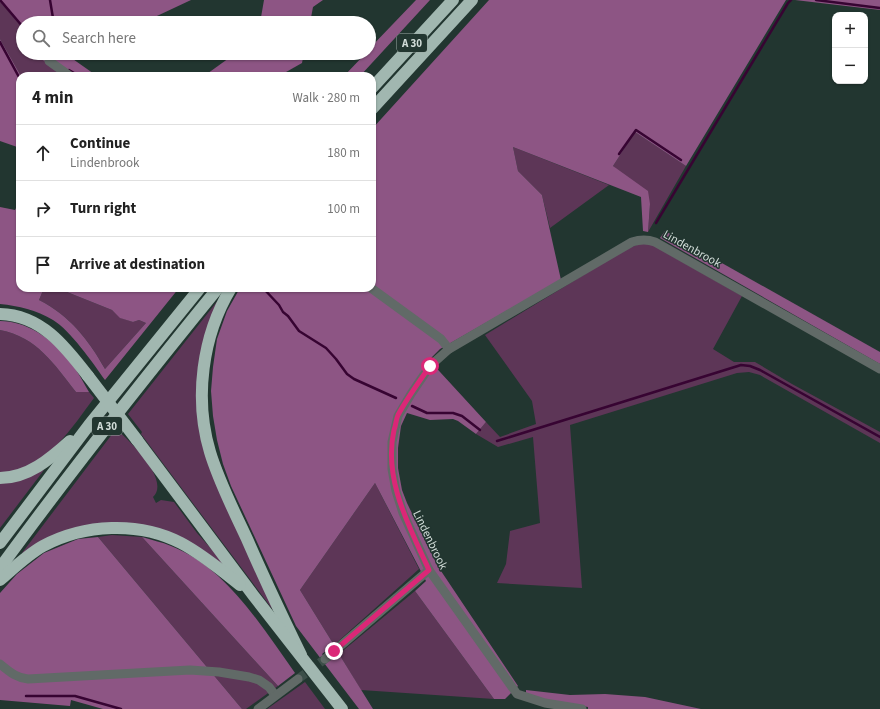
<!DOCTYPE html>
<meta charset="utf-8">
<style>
:root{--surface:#fff;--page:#f6f6f6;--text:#222;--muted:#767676;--line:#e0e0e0}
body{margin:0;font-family:"Source Sans 3",sans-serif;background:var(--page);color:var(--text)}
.controls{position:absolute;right:12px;top:12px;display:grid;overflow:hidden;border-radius:8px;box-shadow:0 1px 3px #0004}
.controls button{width:36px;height:36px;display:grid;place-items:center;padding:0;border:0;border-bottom:1px solid var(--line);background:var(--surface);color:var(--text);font:20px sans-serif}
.stop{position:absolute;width:12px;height:12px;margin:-9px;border:3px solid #db2777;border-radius:50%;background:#fff}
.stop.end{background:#db2777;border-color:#fff;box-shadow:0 1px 4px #0008}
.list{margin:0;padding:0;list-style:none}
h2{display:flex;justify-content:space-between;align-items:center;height:52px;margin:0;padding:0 16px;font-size:17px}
h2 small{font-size:13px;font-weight:400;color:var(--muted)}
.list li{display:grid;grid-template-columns:26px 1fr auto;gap:12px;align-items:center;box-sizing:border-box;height:56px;padding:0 16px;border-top:1px solid var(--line)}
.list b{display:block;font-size:15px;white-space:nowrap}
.list p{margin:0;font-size:13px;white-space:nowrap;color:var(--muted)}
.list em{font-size:13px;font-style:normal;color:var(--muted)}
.icon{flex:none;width:22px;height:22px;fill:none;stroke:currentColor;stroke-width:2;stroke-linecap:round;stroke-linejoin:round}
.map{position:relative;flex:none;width:880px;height:709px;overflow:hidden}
.search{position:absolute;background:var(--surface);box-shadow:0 1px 3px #0004;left:16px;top:16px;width:360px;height:44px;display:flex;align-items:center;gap:10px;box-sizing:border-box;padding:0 14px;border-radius:22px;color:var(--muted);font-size:15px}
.panel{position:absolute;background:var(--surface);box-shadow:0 1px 3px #0004;left:16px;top:72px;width:360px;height:220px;border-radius:12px}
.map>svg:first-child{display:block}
.green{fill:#5d3657}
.forest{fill:#8d5584}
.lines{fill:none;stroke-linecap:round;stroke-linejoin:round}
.stream{stroke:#370432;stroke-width:2.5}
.street-tunnel{stroke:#3c4f49;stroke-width:9;stroke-dasharray:9 4.5;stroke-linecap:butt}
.street{stroke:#616a67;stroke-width:9}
.highway{stroke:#a1b7b0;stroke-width:12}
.highway-bridge{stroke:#a1b7b0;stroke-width:12}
.route{stroke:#db2777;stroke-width:5}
.labels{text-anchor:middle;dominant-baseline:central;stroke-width:3;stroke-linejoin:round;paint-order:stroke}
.shield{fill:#223630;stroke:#9daba6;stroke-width:1}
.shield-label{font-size:11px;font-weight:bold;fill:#d2ddd9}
.street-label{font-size:12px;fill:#d2ddd9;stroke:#223630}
</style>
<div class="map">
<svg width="880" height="709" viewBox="0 0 880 709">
<rect width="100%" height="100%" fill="#223630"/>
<g class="green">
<path d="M0,2L23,28V53H43L41,59L66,76H21L0,39Z"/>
<path d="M635,132L686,166L648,232L650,204L613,166Z"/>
<path d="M513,147L609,185L550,228L542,195L518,171Z"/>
<path d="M643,243L651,244L742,296L713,349L734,362H755L792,384L880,432V443L760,375L749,372L737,373L570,425L582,588L497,583L506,564L510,531L540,523L533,437L498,447L476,434L486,422L500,437L536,424L532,401L485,335L628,248Z"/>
<path d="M44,288H57L112,310L121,318L133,322L139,320L146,323L105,369C89,340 69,315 39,300Z"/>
<path d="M219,299L200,411L279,618L141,434L142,432L128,414Z"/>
<path d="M0,330C37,337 54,364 76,392H89L94,398C73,426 41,477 0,472Z"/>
<path d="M116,429C129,440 171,480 153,497L156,503L161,500L174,502L197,533L233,573L220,564L121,524L22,553Z"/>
<path d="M44,470L0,528V482Z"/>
<path d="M375,483L419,569L334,645L300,590Z"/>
<path d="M112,535L142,537L278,686L246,709H242L98,537Z"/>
<path d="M415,591L494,699L361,690L339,654Z"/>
<path d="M305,682L325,709H267Z"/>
</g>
<g class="forest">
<path d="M0,0H191L142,23H23V28L0,2Z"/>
<path d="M264,0H323L313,7L310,23H260Z"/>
<path d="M416,0H430L360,76H344L366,53H369V49Z"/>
<path d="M489,0H786L686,166L635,132L613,166L648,191L650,204L648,232L643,231L641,197L513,147L518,171L542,195L561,280L440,349L429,360L486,422L476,434L458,421L453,419L430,420L407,413L401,426L398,448V468L402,490L407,503L437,565L518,686L505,699H494L415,591L426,581L375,483L300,590L334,645L322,654L328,662L339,654L373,709H359L296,626L231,486L223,464L217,440L213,416L211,391L213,367L217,339L227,311L240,288H372V129Z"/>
<path d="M795,0H880V10Z"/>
<path d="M0,39L21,76L20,148L0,141Z"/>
<path d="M43,53H78L70,57L97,76H66L41,59Z"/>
<path d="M236,53H304L302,63L279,76H204Z"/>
<path d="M20,200V288H44L39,300C70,316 88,339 105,369L146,323L139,320L133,322L120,318L112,310L57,288H179L105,380C93,363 70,330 53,320C36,310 19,306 0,304V207L15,210Z"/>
<path d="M665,231L880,352V364L660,238Z"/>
<path d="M0,321C26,321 51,338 67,358C76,368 82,380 89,392H76C54,364 37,337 0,330Z"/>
<path d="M98,537L242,709H103L71,700L70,706L0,700V593L17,574L44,553L78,539Z"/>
<path d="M142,537C151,540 162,542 171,546C226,567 262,627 295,673L278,686Z"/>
<path d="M526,690L570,695L605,694L645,697L701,709H588V707L547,700L526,693Z"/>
</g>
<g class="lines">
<g class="stream">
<path d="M0,0L23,27"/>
<path d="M50,0L53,18L57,23"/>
<path d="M816,0L880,8"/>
<path d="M0,42L20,79"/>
<path d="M69,70L79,76"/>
<path d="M619,154L636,130L681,160"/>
<path d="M656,223L788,3L791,0"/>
<path d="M263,288L279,305L283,312L288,316L299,331L326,348L336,359L347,374L354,379L396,398"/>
<path d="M412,406L427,413H453L462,416L480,430"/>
<path d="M497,441L741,365L750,366L760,370L880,437"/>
<path d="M26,696H75L121,709"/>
</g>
<path class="street-tunnel" d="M298,679L325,659"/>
<g class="street">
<path d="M49,61L70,76"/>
<path d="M371,288L441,339L449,349"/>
<path d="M325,659L429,570"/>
<path d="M0,664C9,671 16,678 28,679L190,670L219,672L249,677L259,680L269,687L275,695"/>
<path d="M258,709L298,679"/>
<path d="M582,709L545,703L517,694L429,570L403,513L396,491L392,469V442L398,416L411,394L430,366L449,349L632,242C641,239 647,239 655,242L880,369"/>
</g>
<g class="highway">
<path d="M372,88L453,0"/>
<path d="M372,109L472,0"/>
<path d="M231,288C202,336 194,399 210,452C219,482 234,511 247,539C264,578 282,616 301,655"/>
<path d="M0,314C41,315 65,346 88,376"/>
<path d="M137,440L253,595L342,709"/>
<path d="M0,478C28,478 50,459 70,441"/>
<path d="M0,543L89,425L200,288"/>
<path d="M0,568C70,472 143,380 218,288"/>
<path d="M0,580C14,568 27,555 43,546C84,524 139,521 181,543C202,554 221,570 240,585"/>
</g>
<path class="highway-bridge" d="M88,376L137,440"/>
</g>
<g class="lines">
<path class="route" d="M334,651L429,570C409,526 383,479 394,430C396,425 396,419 398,415C407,398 419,382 430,366"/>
</g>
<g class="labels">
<g class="shield">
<rect x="397" y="34" width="30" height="18" rx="3"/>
<rect x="92" y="417" width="30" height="18" rx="3"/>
</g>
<g class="shield-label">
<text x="412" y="43">A 30</text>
<text x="107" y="426">A 30</text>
</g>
<g class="street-label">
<text transform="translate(692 249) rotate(29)">Lindenbrook</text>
<text transform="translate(430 540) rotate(64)">Lindenbrook</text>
</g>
</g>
</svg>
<div class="controls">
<button>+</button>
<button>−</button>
</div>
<div class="stop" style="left:430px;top:366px"></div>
<div class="stop end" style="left:334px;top:651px"></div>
<div class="search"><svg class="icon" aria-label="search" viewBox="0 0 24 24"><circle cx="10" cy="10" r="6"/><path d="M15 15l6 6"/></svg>Search here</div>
<section class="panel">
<h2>4 min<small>Walk · 280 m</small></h2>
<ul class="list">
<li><svg class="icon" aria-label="ahead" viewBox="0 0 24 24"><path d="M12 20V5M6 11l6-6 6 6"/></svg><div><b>Continue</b><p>Lindenbrook</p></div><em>180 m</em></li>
<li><svg class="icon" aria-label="right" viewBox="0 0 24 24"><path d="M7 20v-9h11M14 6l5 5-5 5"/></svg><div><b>Turn right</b></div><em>100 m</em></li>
<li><svg class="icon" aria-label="arrive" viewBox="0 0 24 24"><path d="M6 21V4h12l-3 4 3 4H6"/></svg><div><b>Arrive at destination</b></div></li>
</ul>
</section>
</div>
